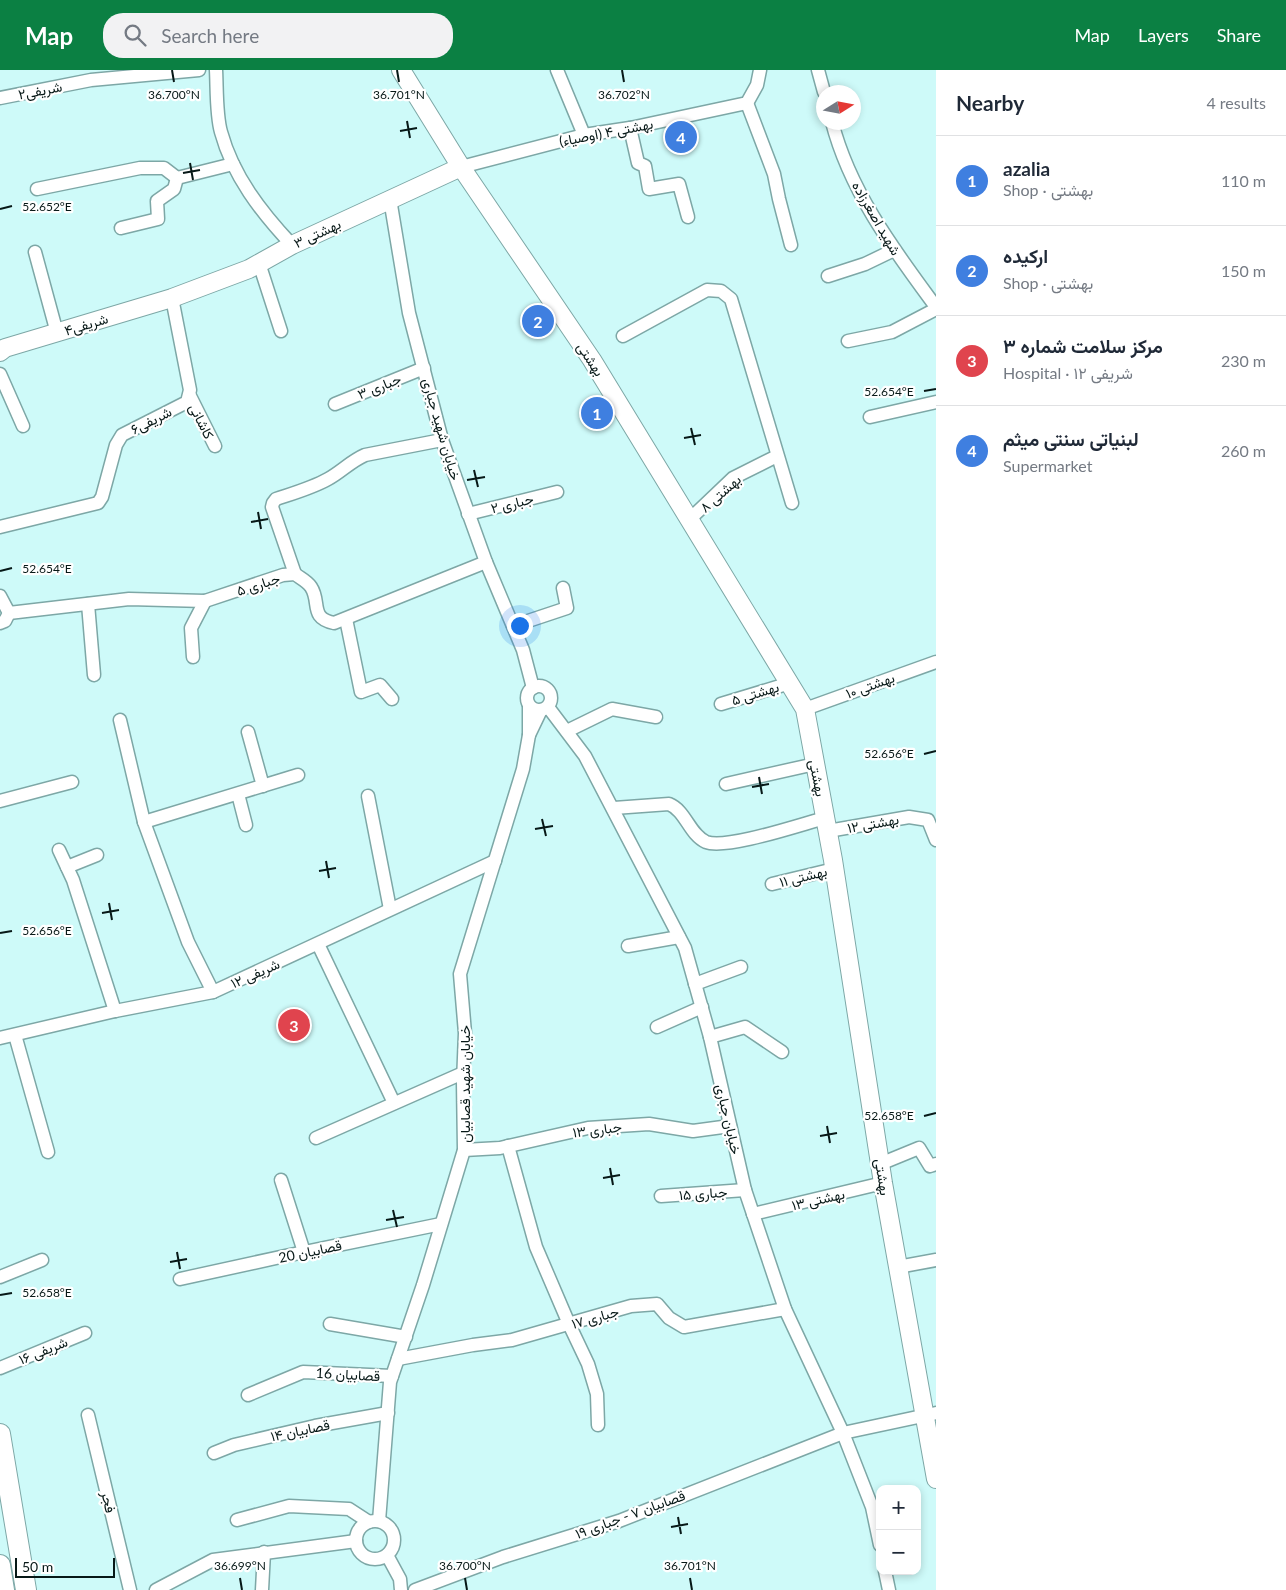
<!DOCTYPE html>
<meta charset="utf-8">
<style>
:root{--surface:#fff;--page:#f2f2f3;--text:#1f2937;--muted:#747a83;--line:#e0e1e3;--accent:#0b8043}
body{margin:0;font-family:Lato,Vazirmatn,sans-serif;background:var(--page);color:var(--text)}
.controls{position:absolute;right:15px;bottom:15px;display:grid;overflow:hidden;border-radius:10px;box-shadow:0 2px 8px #0003}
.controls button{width:45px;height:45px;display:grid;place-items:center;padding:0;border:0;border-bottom:1px solid var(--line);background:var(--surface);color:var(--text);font:25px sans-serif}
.compass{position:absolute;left:816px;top:15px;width:45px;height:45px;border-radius:50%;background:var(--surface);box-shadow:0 2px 8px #0003;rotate:79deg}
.scale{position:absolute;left:15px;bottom:12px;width:100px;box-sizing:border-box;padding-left:5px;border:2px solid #071817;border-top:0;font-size:14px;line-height:18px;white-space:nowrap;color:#071817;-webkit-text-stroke:4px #fff;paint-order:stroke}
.you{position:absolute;left:519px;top:555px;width:18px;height:18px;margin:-12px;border:4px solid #fff;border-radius:50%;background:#1a73e8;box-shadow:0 0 0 8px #1a73e833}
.badge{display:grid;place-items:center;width:32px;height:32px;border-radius:50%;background:var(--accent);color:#fff;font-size:16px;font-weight:700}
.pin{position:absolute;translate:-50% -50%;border:2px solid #fff;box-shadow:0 1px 5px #0006}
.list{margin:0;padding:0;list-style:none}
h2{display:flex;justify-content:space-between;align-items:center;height:65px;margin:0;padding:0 20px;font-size:21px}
h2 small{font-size:16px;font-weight:400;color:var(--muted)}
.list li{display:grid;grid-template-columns:32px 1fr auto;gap:15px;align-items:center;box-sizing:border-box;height:90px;padding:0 20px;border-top:1px solid var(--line)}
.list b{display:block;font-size:19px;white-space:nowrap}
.list p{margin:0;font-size:16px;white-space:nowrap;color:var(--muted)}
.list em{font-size:16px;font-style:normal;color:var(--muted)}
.icon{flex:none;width:28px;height:28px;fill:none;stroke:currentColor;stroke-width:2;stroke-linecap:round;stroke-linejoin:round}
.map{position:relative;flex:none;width:936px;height:1520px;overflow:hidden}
header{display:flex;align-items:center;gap:30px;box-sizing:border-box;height:70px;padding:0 25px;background:var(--accent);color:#fff}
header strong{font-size:24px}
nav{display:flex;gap:28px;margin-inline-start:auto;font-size:18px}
.search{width:350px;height:45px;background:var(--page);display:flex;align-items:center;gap:12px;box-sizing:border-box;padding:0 18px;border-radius:20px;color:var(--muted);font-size:19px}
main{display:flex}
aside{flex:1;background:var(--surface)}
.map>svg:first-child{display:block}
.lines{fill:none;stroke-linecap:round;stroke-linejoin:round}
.street-casing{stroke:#7da7a6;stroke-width:15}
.secondary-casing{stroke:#7da7a6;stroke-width:20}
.primary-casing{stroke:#7da7a6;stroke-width:22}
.street{stroke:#fff;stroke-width:12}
.secondary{stroke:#fff;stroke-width:18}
.primary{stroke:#fff;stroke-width:20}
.ticks{fill:none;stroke:#071817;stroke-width:2}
.labels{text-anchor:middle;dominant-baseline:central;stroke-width:4.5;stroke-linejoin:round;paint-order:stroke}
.street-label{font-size:14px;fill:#071817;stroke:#fff}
.ticks-label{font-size:12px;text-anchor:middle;fill:#071817;stroke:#fff;stroke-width:4.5;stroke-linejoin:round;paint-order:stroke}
</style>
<header>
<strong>Map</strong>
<div class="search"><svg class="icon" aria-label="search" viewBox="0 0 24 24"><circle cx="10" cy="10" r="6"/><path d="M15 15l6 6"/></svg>Search here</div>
<nav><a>Map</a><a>Layers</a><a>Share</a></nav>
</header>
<main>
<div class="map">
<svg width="936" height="1520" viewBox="0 0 936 1520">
<rect width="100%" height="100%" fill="#cefaf9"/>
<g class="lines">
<g class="street-casing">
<g id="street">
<path d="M216,0C217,18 216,45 221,62C233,106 261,142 292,175"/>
<path d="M557,0L584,65"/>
<path d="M818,0L824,22"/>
<path d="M0,28L91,10L199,0"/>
<path d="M747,33L774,104L779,129L791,175"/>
<path d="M832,52C850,122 894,180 936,237"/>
<path d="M630,58L638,93L645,96L649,119L679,114L688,147"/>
<path d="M461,97L584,65L630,58L747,33L757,15L760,0"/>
<path d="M37,119L140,98H164L177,108L233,94"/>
<path d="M390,129L409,243L442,370L486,492L523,580L533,618"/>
<path d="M121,158L158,149L157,131L174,119L177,108"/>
<path d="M35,182L57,263"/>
<path d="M259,193L281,261"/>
<path d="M828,206L865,194L894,180"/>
<path d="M623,266L707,220L721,221L731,229L792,433"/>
<path d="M848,271L892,262L936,239"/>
<path d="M0,304L23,356"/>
<path d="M190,326L215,376"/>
<path d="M335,334L424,298"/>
<path d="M870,347L936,332"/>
<path d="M468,444L557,422"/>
<path d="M690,449L733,408L777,386"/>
<path d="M0,457L98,433L102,427L116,375L122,365L187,332L190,320L172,228"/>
<path d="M295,504L272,437L273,433L276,429C294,423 312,418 328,409C341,402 351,391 365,385L442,370"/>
<path d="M0,526L9,543L129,529L205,531L283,505L295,504C300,508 307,511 311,517C321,532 309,548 334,553L486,492"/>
<path d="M88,534L94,605"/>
<path d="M346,549L361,622L380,615L392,629"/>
<path d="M0,553L5,551L9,543"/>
<path d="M513,556L567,538L563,518"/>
<path d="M193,587L191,558L205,531"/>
<circle cx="539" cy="628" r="12"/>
<path d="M721,634L790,613"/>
<path d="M529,635V665L541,640"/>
<path d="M548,637L585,686L685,878L710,967L745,1120L785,1239L843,1363L872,1437L880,1475"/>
<path d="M805,639L936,592"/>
<path d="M120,650L144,752L188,872L213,922"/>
<path d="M567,661L612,639L656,647"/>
<path d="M248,662L263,716"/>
<path d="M726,714L815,694"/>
<path d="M238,724L246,755"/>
<path d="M368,726L390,839"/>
<path d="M0,731L72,712"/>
<path d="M614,738L669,734C686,741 689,764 706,772C726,780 802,754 825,748"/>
<path d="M144,752L298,705"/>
<path d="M828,761L909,747L928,750L936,770"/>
<path d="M59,780L73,810L115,941"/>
<path d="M67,797L97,785"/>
<path d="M772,814L834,799"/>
<path d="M318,874L394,1033"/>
<path d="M628,876L679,867"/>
<path d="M695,914L741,897"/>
<path d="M657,957L702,937"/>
<path d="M15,965L48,1082"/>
<path d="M710,967L745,957L782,982"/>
<path d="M0,968L115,941L213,922L495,791"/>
<path d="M316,1068L463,1003"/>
<path d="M508,1076L536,1177L569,1254L588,1294L597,1324L598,1355"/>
<path d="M464,1080L500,1078L588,1058L649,1054L693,1061L730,1056"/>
<path d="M880,1094L919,1078L930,1096L936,1094"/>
<path d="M281,1110L304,1182"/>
<path d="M661,1126L745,1120"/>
<path d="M753,1144L883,1113"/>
<path d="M898,1197L936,1190"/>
<path d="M0,1207L42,1190"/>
<path d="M180,1209L285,1186L441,1154"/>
<path d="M330,1254L406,1267"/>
<path d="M398,1289L473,1275L512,1270L631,1236L657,1234L669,1248L684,1257L785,1239"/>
<path d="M0,1298L85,1263"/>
<path d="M248,1325L303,1302L392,1306"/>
<path d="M88,1345L130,1520"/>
<path d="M214,1383L234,1375L315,1356L388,1343"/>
<path d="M237,1450L289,1436L349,1439L369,1452"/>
<path d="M379,1451L390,1312L423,1215L464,1080L463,1012L465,963L460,904L523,699L529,665"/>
<circle cx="375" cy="1470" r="19"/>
<path d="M387,1485L400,1509L401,1520"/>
<path d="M885,1501L889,1520"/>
<path d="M156,1520L213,1490L356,1471"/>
<path d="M262,1520L264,1482"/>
<path d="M415,1520L503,1487L619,1451L843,1363L936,1343"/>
</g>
</g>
<g class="secondary-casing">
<g id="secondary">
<path d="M401,0L461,97L592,290L805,639L833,790L883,1113L936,1409"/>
<path d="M0,282L5,278L172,228L249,199L292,175L461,97"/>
</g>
</g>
<g class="primary-casing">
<g id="primary">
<path d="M0,1364L26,1520"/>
<path d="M0,1495L4,1520"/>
</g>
</g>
<use href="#street" class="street"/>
<use href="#secondary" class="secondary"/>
<use href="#primary" class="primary"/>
</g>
<path class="ticks" d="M172,0L174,12M397,0L399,12M622,0L624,12M407,51L410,68M400,61L417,58M190,93L193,110M183,103L200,100M0,139L12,136M924,321L936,319M691,358L695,375M684,368L701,365M474,400L478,417M467,410L485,407M258,442L261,459M251,452L268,449M0,501L12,498M924,684L936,681M759,707L762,724M752,717L769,714M542,749L546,766M535,759L553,756M326,791L329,808M319,801L336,798M109,833L112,850M102,843L119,840M0,863L12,861M924,1046L936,1043M827,1056L830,1073M820,1066L837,1063M610,1098L613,1115M603,1108L620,1105M393,1140L397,1157M386,1150L404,1147M177,1182L180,1199M170,1192L187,1189M0,1225L12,1223M678,1447L681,1464M671,1457L688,1454M240,1508L242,1520M465,1508L467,1520M690,1508L692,1520"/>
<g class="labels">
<g class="street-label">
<text transform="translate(40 20) rotate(-11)">شریفی۲</text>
<text transform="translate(606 62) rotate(-11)">بهشتی ۴ (اوصیاء)</text>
<text transform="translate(877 148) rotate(60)">شهید اصغرزاده</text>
<text transform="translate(317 163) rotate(-25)">بهشتی ۳</text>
<text transform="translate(86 254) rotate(-17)">شریفی۴</text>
<text transform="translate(591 289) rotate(57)">بهشتی</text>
<text transform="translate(379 316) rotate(-22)">جباری ۳</text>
<text transform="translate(151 350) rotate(-27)">شریفی۶</text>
<text transform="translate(202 351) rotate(63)">کاشانی</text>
<text transform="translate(442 359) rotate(74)">خیابان شهید جباری</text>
<text transform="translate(720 423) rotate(-41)">بهشتی ۸</text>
<text transform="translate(512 433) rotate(-14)">جباری ۲</text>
<text transform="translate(258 514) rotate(-18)">جباری ۵</text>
<text transform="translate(870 615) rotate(-20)">بهشتی ۱۰</text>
<text transform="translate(755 623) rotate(-17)">بهشتی ۵</text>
<text transform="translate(818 708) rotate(79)">بهشتی</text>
<text transform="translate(873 753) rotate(-10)">بهشتی ۱۲</text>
<text transform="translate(803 806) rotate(-14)">بهشتی ۱۱</text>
<text transform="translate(255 903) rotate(-24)">شریفی ۱۲</text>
<text transform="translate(464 1014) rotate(-90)">خیابان شهید قصابیان</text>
<text transform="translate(729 1049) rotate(77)">خیابان جباری</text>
<text transform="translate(597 1059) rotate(-7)">جباری ۱۳</text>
<text transform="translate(883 1107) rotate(81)">بهشتی</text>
<text transform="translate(703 1123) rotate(-4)">جباری ۱۵</text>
<text transform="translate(818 1129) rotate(-13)">بهشتی ۱۳</text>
<text transform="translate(310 1181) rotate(-12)">قصابیان 20</text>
<text transform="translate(595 1247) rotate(-16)">جباری ۱۷</text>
<text transform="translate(43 1280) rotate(-22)">شریفی ۱۶</text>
<text transform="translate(348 1304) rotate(3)">قصابیان 16</text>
<text transform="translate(300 1360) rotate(-12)">قصابیان ۱۴</text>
<text transform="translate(109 1432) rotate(77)">فجر</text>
<text transform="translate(630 1444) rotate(-20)">قصابيان ۷ - جباری ۱۹</text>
</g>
</g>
<g class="ticks-label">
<text x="174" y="29">36.700°N</text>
<text x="399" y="29">36.701°N</text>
<text x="624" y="29">36.702°N</text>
<text x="47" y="141">52.652°E</text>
<text x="889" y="326">52.654°E</text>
<text x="47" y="503">52.654°E</text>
<text x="889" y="688">52.656°E</text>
<text x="47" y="865">52.656°E</text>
<text x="889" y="1050">52.658°E</text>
<text x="47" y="1227">52.658°E</text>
<text x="240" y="1500">36.699°N</text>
<text x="465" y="1500">36.700°N</text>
<text x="690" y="1500">36.701°N</text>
</g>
</svg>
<div class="controls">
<button>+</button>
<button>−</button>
</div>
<svg class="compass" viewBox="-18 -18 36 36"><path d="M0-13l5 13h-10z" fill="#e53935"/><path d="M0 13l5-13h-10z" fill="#747a83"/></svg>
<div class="scale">50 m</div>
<div class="you"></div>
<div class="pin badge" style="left:597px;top:343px;background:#3f7fe0">1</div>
<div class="pin badge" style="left:538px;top:251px;background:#3f7fe0">2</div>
<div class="pin badge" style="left:294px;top:955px;background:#e0444e">3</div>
<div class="pin badge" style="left:681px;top:67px;background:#3f7fe0">4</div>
</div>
<aside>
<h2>Nearby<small>4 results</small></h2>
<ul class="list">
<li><span class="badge" style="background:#3f7fe0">1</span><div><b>azalia</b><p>Shop · بهشتی</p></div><em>110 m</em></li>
<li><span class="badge" style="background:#3f7fe0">2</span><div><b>ارکیده</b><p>Shop · بهشتی</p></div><em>150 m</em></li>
<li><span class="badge" style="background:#e0444e">3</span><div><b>مرکز سلامت شماره ۳</b><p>Hospital · شریفی ۱۲</p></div><em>230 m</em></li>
<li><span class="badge" style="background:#3f7fe0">4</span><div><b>لبنیاتی سنتی میثم</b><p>Supermarket</p></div><em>260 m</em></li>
</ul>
</aside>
</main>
